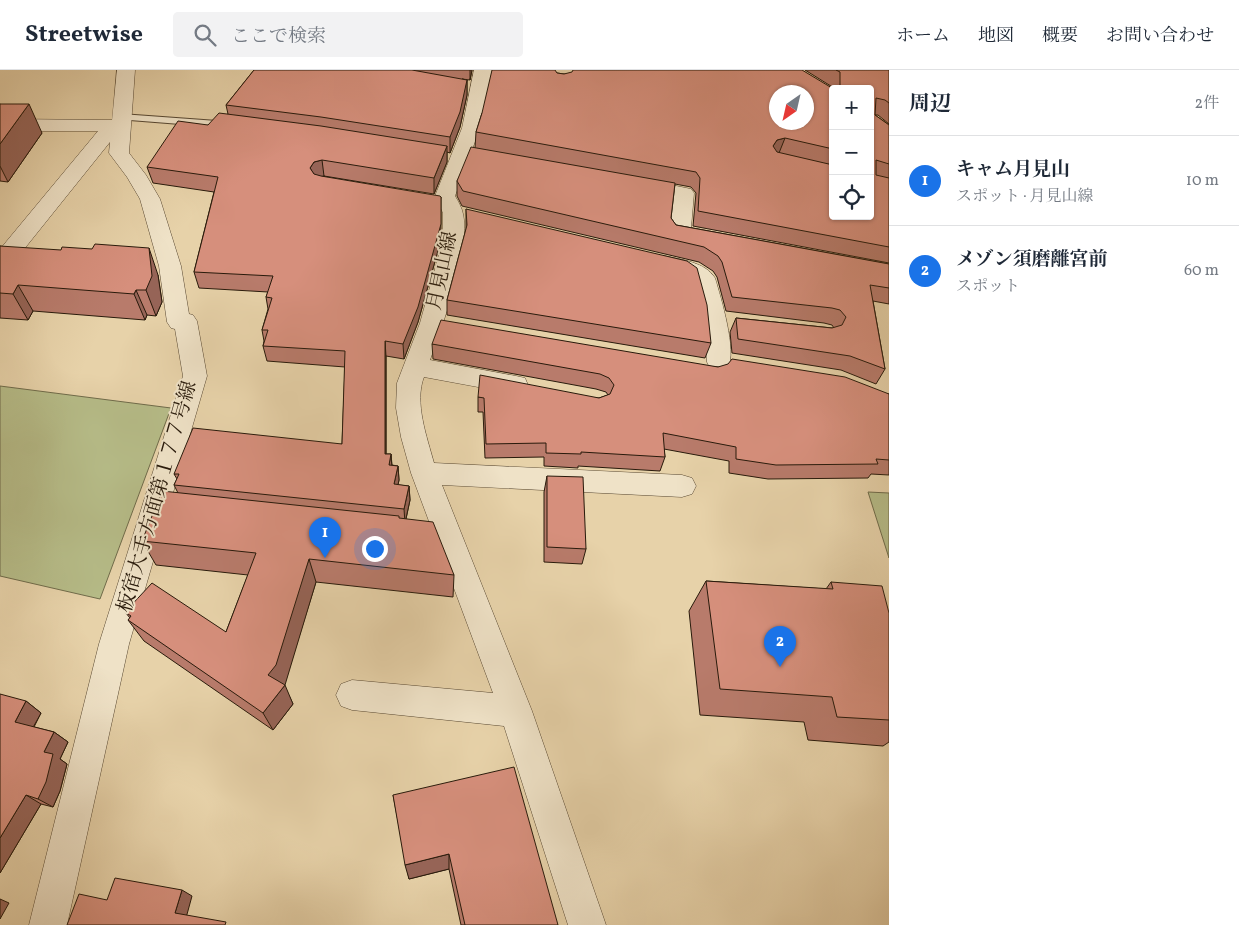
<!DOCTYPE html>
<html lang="ja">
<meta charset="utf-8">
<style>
:root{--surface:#fff;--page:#f2f2f3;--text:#1f2937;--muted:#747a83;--line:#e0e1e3;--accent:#1a73e8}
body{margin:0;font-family:Vollkorn,"Noto Serif JP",serif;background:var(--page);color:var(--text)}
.controls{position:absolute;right:15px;top:15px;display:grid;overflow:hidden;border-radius:5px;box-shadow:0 1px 4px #0004}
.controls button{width:45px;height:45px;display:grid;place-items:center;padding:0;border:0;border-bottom:1px solid var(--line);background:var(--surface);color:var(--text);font:25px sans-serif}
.compass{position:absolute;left:769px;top:15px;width:45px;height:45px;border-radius:50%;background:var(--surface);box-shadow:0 1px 4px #0004;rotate:214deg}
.you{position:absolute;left:374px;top:478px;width:18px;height:18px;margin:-12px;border:4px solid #fff;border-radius:50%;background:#1a73e8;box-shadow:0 0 0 8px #1a73e833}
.badge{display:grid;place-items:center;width:32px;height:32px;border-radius:50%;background:var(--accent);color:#fff;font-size:16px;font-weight:700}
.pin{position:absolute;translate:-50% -41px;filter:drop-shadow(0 1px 2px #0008)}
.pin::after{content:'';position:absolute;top:26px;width:18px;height:15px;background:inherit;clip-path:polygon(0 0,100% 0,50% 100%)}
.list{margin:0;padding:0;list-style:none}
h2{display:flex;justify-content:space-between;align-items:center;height:65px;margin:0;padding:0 20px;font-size:21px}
h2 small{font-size:16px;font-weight:400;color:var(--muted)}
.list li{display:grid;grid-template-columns:32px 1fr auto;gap:15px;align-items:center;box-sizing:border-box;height:90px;padding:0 20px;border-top:1px solid var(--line)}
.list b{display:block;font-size:19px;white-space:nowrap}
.list p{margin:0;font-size:16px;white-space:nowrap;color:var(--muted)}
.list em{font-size:16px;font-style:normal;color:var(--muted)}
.icon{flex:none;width:28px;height:28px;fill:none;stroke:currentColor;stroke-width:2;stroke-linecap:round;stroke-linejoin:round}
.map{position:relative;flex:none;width:889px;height:855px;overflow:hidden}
header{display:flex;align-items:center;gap:30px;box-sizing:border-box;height:70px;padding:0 25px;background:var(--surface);border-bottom:1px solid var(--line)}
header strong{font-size:24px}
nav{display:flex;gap:28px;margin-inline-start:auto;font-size:18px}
.search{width:350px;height:45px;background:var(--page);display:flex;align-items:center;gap:12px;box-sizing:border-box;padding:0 18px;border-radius:5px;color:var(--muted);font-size:19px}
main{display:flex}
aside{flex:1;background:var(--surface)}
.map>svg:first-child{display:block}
.green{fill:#b6bc88;stroke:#6f6b4a}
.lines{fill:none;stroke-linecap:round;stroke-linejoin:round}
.lane-casing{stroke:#584832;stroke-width:2}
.street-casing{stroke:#584832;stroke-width:1}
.lane{fill:#efe2c7;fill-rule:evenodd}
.street{fill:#efe2c7;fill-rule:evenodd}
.wall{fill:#b87b6b;stroke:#281a0b;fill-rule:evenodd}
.shaded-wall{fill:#966457;stroke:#281a0b}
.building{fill:#d68f7c;stroke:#281a0b;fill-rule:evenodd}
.labels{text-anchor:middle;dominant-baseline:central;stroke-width:4;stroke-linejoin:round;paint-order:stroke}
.street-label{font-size:20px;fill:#281a0b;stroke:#efe2c7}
</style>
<header>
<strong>Streetwise</strong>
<div class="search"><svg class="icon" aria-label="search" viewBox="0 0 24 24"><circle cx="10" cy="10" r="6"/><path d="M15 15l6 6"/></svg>ここで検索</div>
<nav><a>ホーム</a><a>地図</a><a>概要</a><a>お問い合わせ</a></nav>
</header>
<main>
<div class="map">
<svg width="889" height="855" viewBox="0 0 889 855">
<rect width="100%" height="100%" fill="#e7d2a9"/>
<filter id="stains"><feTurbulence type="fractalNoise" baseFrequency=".004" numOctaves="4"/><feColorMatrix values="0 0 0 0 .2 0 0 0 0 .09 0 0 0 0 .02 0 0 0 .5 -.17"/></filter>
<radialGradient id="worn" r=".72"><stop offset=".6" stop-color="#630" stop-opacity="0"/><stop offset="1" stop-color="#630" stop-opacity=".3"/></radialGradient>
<g class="green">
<path d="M0,316L171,338L100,529L0,506Z"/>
<path d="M868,422L889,423V488Z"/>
</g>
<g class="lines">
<g class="lane-casing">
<path id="lane" d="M121,44L231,52L237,55L231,58L117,49L115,47Z"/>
</g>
<g class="street-casing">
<g id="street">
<path d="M117,0H135L129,83L146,105L160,129L181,196L189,244L193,245L197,251L207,306L129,574L67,855H29L99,574L183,306L175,259L171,258L167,252L159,196L140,129L127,107L109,83L110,72L17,188L9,190L1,188V178L98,61H0V49L112,50Z"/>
<path d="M474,0H492L480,58L455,126C458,131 462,138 463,144C471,177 442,257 430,290L516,306L525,308L528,315L525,322L516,324L424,307C414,332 427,367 434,393L682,405L692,408L696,416L692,424L682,427L442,415L532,641L606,855H568L504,656L352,640L341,636L336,625L341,614L352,610L493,623L411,403L401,367L396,338L397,313L420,253L443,170V143L435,126L462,58Z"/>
<path d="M637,108L691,119L694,123L691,158L716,163L719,168L716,173L708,175L672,168L669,163L673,127L630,118L627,114L630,110Z"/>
<path d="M665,186C682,190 705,192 715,208C721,228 737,281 728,298L719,301L710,298L707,292L703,250L694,212L683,205L657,198L654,193L657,188Z"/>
</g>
</g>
<use href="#lane" class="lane"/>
<use href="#street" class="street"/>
</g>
<g class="wall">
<path d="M254,0H472L470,10L462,9L467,10V25L460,57L450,83L447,82V92L434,124L324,106L441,170L418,252L404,289L386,286V384H391L392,395L398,396L399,410L398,415L409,416L410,430L406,449L454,505L453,527L316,512L284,615L293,634L273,660L144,571L128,550L130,548L125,542L226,562L248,505L156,495L142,471L178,423L174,415L177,409L174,404L342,374L345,297L267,291L263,276L264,271L262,260L268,239L266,227L268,222L199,218L194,202L214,122L153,113L147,97L208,55L228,44L226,35Z"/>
<path d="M805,0H889V54L878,45H875L889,55V193L693,156L696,123L691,117L675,114L671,148L676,155L889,194V234L873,231L885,299L876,314L841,300L732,283L730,262L736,248L832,258H834L832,255L824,253L726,241L717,207L713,201L699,192L462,136L457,126V111L475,78L476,62L482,43L555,1L557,3L564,4L834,18ZM833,19L870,146H833Z"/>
<path d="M0,34L42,63L8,112L0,111Z"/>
<path d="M466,139L711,273L705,288L447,245V230L466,159Z"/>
<path d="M0,176L158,205L162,232L156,246L147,245L145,250L33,241L28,250L0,248Z"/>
<path d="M432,274L718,297L889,324V405L871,404L868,408L768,409L729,403V391L664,379L665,387L660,401L578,396V398L544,396V387L485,388L483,342H478V327L599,328L608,325L606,322L596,319L433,289Z"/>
<path d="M547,406L586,479L582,494L544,492V422Z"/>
<path d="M706,511L826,519L831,512L889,543V672L883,676L808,670L804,652L700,645L689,541Z"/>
<path d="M26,631L41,643L34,657L54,662L68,672L60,689L67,694L60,721L53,737L41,734L0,803Z"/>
<path d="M393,725L558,855H461L449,799L409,809Z"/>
</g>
<g class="shaded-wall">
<path d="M470,0H472L470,10Z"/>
<path d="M467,10V25L460,57L450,83V67Z"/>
<path d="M29,34L42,63L8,112L0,96V74Z"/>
<path d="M785,68L779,83L771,85L773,76L777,70Z"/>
<path d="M447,76V92L434,124V108Z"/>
<path d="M322,90L324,106L316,108L310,98L314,92Z"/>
<path d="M441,127V170L418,252L404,289L403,274Z"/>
<path d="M149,178L158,205L162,232L156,246L146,220Z"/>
<path d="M18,215L33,241L28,250L13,224Z"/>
<path d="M136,220L147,245L145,250L134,224Z"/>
<path d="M385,271L386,286V398L385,384Z"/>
<path d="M391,384L392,399L389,395Z"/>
<path d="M398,396L399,410L395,428L394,414Z"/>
<path d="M409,416L410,430L405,453L404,439Z"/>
<path d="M309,489L316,512L285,615L277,624L268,605Z"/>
<path d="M285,615L293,634L273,660L263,643Z"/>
<path d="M26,631L41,643L30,663L15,652Z"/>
<path d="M54,662L68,672L60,689L67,694L60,721L53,737L38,729L44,682Z"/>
<path d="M26,725L41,734L0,803V768Z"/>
<path d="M449,784V799L409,809L405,795Z"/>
<path d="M182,820L192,826L186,848L175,843Z"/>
<path d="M0,829L9,833L0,849Z"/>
</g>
<g class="building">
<path d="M254,0H412L467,10L460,42L450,67L321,47L226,35Z"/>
<path d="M492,0H555L557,3L564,4L572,2L573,0H802L832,18H840V2L836,0H889V33L885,30L876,28L875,45L889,55V94L876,90V105L889,108V177L698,141L700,108L696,102L476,62L482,43ZM833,19H870V146H833V95L777,82L773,76L777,70L785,68L833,79ZM776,22H806V52H776Z"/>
<path d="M0,34H29L0,74Z"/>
<path d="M219,43L321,56L447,76L434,108L322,90L314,92L310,98L314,104L321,106L440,126L441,127V154L418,237L403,274L385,271V384H391L389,395L398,396L394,414L409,416L404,439L174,415L179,404H174L193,358L342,374L345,281L263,276L268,260H262L272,228L266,227L273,206L194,202L218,107L147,97L178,51L208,55Z"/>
<path d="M471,77L675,113L671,148L676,155L889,194V218L870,215L885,299L850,286L738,269L736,248L832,258L842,255L846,247L840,240L832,238L732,227L722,192L718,186L704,177L463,121L457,111Z"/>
<path d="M466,139L687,191L697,198L707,235L711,273L447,230L467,155Z"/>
<path d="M95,174L149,178L152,206L146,220H136L134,224L18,215L13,224L0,223V176L61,180L62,177L92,179Z"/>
<path d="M441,250L718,297L728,294L732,289L845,307L889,324V390L876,389L878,394L776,395L736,389V377L663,363L665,387L581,382V384L546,383V373L486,374L484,328L478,327L480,305L599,328L610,324L614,315L609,308L600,304L432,274Z"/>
<path d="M547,406L583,407L586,479L547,477Z"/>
<path d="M162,421L399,446V448L433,452L454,505L309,489L276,595L268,605L285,615L263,643L128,550L131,546L125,542L152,513L226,562L256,483L142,471Z"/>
<path d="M706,511L833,519L831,512L882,516L889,543V650L837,647L832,627L720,619Z"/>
<path d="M0,624L26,631L15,652L54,662L44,682L53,684L46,712L38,729L26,725L0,768Z"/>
<path d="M514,697L558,855H465L449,784L405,795L393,725Z"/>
<path d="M115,808L182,820L175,843L226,852L225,855H67L79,824L107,830Z"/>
</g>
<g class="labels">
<g class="street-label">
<text transform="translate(443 201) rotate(-78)">月見山線</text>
<text transform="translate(158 427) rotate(-74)">板宿大手方面第１７７号線</text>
</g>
</g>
<rect width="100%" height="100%" filter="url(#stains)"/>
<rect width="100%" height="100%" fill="url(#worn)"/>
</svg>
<div class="controls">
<button>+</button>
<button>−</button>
<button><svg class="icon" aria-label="locate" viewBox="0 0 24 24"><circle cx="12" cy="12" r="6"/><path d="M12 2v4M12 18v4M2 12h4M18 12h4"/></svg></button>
</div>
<svg class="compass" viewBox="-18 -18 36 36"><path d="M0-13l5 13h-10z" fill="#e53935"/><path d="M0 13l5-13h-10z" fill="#747a83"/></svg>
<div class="you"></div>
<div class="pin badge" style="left:325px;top:488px">1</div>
<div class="pin badge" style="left:780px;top:597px">2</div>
</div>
<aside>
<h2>周辺<small>2件</small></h2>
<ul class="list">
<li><span class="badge">1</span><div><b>キャム月見山</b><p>スポット · 月見山線</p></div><em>10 m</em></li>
<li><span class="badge">2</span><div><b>メゾン須磨離宮前</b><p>スポット</p></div><em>60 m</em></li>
</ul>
</aside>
</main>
